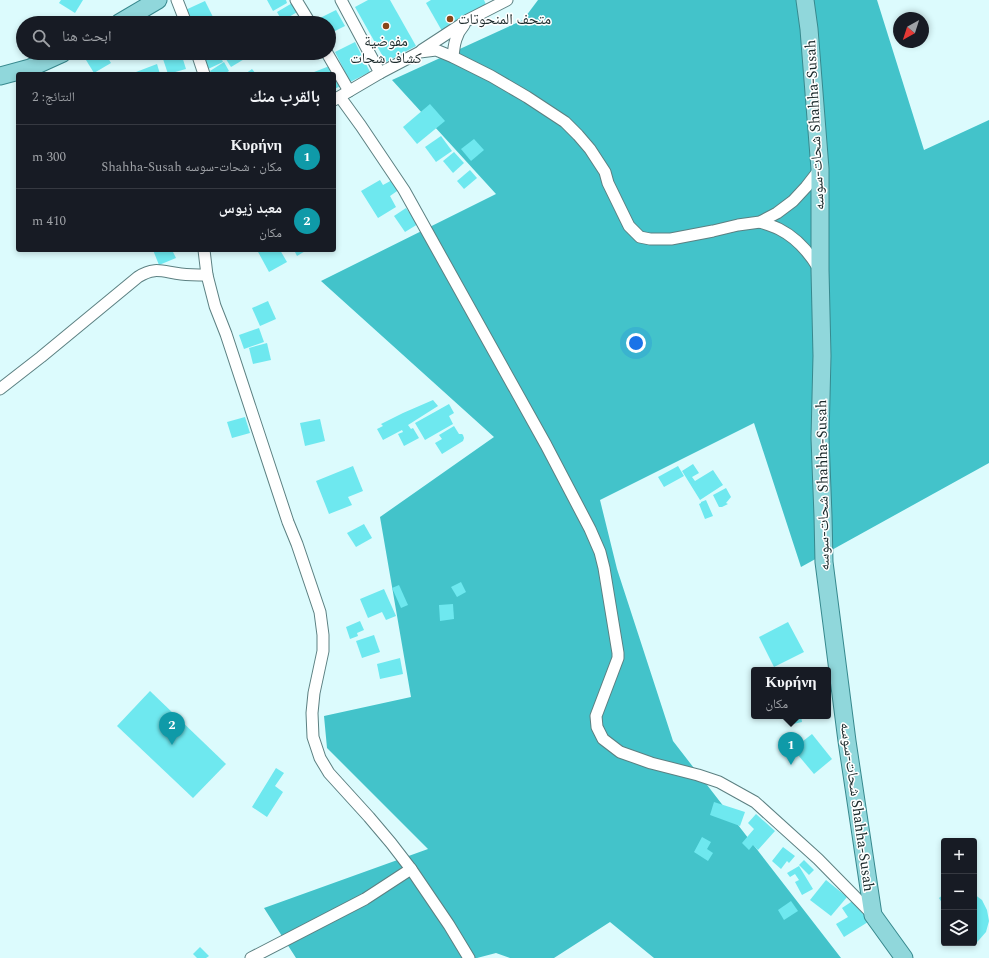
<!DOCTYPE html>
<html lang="ar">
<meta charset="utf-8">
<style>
:root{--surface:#171b24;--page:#242831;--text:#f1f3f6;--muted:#9ea1a6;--line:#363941;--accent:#c2a592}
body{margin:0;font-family:Spectral,"Noto Naskh Arabic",serif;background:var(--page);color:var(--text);direction:rtl}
.controls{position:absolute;right:12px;bottom:12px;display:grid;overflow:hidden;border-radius:4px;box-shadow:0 2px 6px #0003}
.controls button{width:36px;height:36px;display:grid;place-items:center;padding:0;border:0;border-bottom:1px solid var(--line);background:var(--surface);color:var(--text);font:20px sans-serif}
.compass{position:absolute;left:893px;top:12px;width:36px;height:36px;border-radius:50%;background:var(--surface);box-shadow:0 2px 6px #0003;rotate:219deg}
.you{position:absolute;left:636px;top:343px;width:14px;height:14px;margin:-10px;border:3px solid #fff;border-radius:50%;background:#1a73e8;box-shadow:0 0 0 6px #1a73e833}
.badge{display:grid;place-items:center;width:26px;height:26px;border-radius:50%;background:var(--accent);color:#fff;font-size:13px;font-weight:700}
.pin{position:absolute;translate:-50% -33px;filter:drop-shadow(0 1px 2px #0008)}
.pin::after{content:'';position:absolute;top:21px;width:14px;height:12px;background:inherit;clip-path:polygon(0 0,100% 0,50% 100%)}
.popup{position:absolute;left:751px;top:667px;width:80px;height:52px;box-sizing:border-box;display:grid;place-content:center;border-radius:4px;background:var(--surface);filter:drop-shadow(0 1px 3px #0005);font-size:13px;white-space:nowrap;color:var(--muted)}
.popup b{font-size:15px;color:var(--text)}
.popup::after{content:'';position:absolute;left:50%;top:100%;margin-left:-8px;border:8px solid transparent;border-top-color:var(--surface)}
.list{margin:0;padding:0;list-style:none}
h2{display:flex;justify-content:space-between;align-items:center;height:52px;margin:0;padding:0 16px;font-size:17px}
h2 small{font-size:13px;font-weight:400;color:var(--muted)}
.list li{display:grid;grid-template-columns:26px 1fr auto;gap:12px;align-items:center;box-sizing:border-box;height:64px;padding:0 16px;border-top:1px solid var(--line)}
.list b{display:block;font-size:15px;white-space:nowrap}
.list p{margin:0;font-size:13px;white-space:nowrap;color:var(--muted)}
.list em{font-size:13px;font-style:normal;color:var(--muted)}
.icon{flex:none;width:22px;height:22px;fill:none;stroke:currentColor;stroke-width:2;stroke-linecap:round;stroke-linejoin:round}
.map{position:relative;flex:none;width:989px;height:958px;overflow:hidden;direction:ltr}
.search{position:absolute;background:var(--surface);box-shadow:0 2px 6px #0003;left:16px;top:16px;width:320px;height:44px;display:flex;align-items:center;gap:10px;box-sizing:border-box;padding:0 14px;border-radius:22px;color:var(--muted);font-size:15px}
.panel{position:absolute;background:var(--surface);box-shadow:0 2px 6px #0003;left:16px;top:72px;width:320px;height:180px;border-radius:4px;direction:rtl}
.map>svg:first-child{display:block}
.forest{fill:#43c3ca}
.building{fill:#6ee8ef}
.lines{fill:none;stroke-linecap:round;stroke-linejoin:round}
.minor-casing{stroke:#5c8082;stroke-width:13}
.primary-casing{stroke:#37898e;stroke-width:19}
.minor{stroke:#fff;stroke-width:11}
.primary{stroke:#90d7db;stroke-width:17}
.poi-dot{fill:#894618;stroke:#fff;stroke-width:1.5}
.labels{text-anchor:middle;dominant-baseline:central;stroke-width:3;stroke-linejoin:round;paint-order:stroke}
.poi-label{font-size:15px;fill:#1c2b2c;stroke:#fff;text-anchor:start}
.street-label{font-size:15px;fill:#1c2b2c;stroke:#fff}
</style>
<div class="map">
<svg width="989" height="958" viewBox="0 0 989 958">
<rect width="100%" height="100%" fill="#dcfbfd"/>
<path class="forest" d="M538,0H877L924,150L989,120V463L801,567L754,423L600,500L617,569L673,741L841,958H654L610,922L554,958H510L496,953L477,958H296L264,908L428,849L327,748L324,716L411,697L380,517L494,437L321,281L496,194L392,80L523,20Z"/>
<g class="building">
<path d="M61,0H83L75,13L59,3Z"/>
<path d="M267,0H286L287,3L273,11Z"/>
<path d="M368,0H390L416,46L386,62L355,7Z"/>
<path d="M431,0H484L487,7L442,31L426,3Z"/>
<path d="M205,1L213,17L200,23H186L181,12Z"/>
<path d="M294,2L299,11L282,21L277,12Z"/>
<path d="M336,10L345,26L329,34V23H317L316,20Z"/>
<path d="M300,17L304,23H291Z"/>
<path d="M355,42L370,72L350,82L335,52Z"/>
<path d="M98,53H105L111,63L94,73L86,60Z"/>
<path d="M161,53H181L186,69L168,74Z"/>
<path d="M219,53L223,62L208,69L204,61Z"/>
<path d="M222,53H242L246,58L231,67Z"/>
<path d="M275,53H285L278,58Z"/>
<path d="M224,62L229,71L224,74H212L210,71Z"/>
<path d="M157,64L160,74H136V72Z"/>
<path d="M332,65L341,86L334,89V74H309Z"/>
<path d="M252,69L256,74H245Z"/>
<path d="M430,104L445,121L417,144L403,127Z"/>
<path d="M441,136L452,151L436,162L425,147Z"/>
<path d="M474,139L484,150L471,161L461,149Z"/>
<path d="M454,152L464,163L453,173L443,161Z"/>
<path d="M470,170L477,178L464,189L457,181Z"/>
<path d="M394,179L400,189L390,196L396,207L378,218L361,191L380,180L383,185Z"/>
<path d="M406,208L418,224L405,232L394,216Z"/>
<path d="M153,250H172L176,258L159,265Z"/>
<path d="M257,250H280L287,262L269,272Z"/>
<path d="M294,250H307L297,256Z"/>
<path d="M268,301L276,319L260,326L252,308Z"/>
<path d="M259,328L264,342L244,349L239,335Z"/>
<path d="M267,343L271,360L253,364L249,348Z"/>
<path d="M433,400L438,406L408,425L411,429L413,428L419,438L404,446L398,434L403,432L402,430L383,440L377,429L383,426L381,424L403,413Z"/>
<path d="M449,404L454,413L449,416L453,424L425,440L415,423Z"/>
<path d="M245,417L250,433L232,438L227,422Z"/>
<path d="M320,419L325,441L305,446L300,423Z"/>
<path d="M454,426L459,434H462L463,435L464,438L463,441L442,454L435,443L442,439L439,435Z"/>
<path d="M693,464L699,473L692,477L695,481L713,470L723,485L700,500L682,471Z"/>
<path d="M353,466L363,491L348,497L352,505L329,514L316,481Z"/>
<path d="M678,466L684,476L664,487L658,477Z"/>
<path d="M726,488L731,497L726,503L728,504L722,507H719L713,495Z"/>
<path d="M706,500L713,516L705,519L699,504L701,503V502Z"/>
<path d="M364,524L372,538L356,547L347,533Z"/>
<path d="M461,582L466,592L457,597L451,587Z"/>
<path d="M399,585L408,605L401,608L392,588Z"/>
<path d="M384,589L396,616L386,620L382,612L368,618L360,599Z"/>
<path d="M453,604L454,619L440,621L439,605Z"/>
<path d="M360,621L364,630L357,633L358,636L350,639L346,627Z"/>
<path d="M788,622L804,652L774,667L759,637Z"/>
<path d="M374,635L380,652L362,658L356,641Z"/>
<path d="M400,658L403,674L380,679L377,664Z"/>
<path d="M150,691L226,764L193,798L117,726Z"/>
<path d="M786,716H801L802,722L789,725Z"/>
<path d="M812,734L832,759L814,774L793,749Z"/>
<path d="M276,768L284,773L275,786L283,792L267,817L252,807Z"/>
<path d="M714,802L745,812L740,826L710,815Z"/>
<path d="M756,814L775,831L758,850L753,845L749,850L742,843L754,829L748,823Z"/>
<path d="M702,837L711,842L707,849L713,853L708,861L694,852Z"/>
<path d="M783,847L795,856L789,863L787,861L781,869L772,861Z"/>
<path d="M804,860L814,870L809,875L799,865Z"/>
<path d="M799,866L813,889L802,895L795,882L799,880L795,874L790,877L787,873Z"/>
<path d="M826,880L847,897L831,916L810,900Z"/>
<path d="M944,894V906L939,898Z"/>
<path d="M974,894L982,900L987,910L989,921L986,932L979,940L974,945L972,943H974Z"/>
<path d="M854,900L868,922L844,937L836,924L848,917L842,908Z"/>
<path d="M791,901L798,911L784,920L778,910Z"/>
<path d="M200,947L209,956L206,958H197L193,954Z"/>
</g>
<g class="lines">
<g class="minor-casing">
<g id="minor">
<path d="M177,0L186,23"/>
<path d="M296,0L310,23"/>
<path d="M341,0L380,73"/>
<path d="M422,50L468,20L507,0"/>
<path d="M197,53L204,74"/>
<path d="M327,53L349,91"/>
<path d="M453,57C454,44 456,34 464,25"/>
<path d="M340,97L361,126L404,190L546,445L590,529L600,552L604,568L618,653V658L596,716L597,727L603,739L620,752L651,763L698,775L719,782L755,802L818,859L873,915"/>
<path d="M334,100L380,73L420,52L436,50L453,57L491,76L527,97L565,122L578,135L590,149L605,172L608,183L629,226L640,237L650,239H671L713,231L738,225L760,222L777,213L793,201L806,187L820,169"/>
<path d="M760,222C766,224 773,226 779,229C797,238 809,252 819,269"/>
<path d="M204,250L207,275L215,306L226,334L288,522L297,544L320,612L323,635V651L314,693L312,713L313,737L320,758L329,773L369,817L391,843L411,869L449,925L469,958"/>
<path d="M0,389L41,357L138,277C155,266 163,272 181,274C190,275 198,275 207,275"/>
<path d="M251,958L365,899L411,869"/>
</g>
</g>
<g class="primary-casing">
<g id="primary">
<path d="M805,0L809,29L820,169V270L822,356L820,438L823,516L824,562L847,741L873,915L904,958"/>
<path d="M119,23L158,0"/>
<path d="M0,76L30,68L63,53"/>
</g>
</g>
<use href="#minor" class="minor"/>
<use href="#primary" class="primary"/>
</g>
<g class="poi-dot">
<circle cx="450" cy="19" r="4"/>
<circle cx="386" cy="26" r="4"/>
</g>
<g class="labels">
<g class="poi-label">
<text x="458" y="19">متحف المنحوتات</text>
<text x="386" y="41" text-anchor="middle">مفوضية<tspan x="386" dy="17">كشاف شحات</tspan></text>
</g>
<g class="street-label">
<text transform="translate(815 125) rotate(-93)">شحات-سوسه Shahha-Susah</text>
<text transform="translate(823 485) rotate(-91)">شحات-سوسه Shahha-Susah</text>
<text transform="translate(857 807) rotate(82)">شحات-سوسه Shahha-Susah</text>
</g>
</g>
</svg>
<div class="controls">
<button>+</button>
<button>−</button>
<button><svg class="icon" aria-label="layers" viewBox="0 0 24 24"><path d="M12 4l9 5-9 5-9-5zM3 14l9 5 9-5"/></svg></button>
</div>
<svg class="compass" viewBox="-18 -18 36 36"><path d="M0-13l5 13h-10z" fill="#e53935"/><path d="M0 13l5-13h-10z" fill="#9ea1a6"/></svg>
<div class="you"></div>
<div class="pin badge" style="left:791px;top:765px;background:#0f9aa8">1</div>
<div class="popup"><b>Κυρήνη</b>مكان</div>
<div class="pin badge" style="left:172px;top:745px;background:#0f9aa8">2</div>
<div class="search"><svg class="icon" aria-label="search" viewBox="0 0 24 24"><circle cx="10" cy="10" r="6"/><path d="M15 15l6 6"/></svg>ابحث هنا</div>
<section class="panel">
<h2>بالقرب منك<small>النتائج: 2</small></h2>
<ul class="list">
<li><span class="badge" style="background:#0f9aa8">1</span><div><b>Κυρήνη</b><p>مكان · شحات-سوسه Shahha-Susah</p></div><em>300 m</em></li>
<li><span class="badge" style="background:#0f9aa8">2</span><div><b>معبد زيوس</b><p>مكان</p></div><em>410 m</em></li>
</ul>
</section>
</div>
